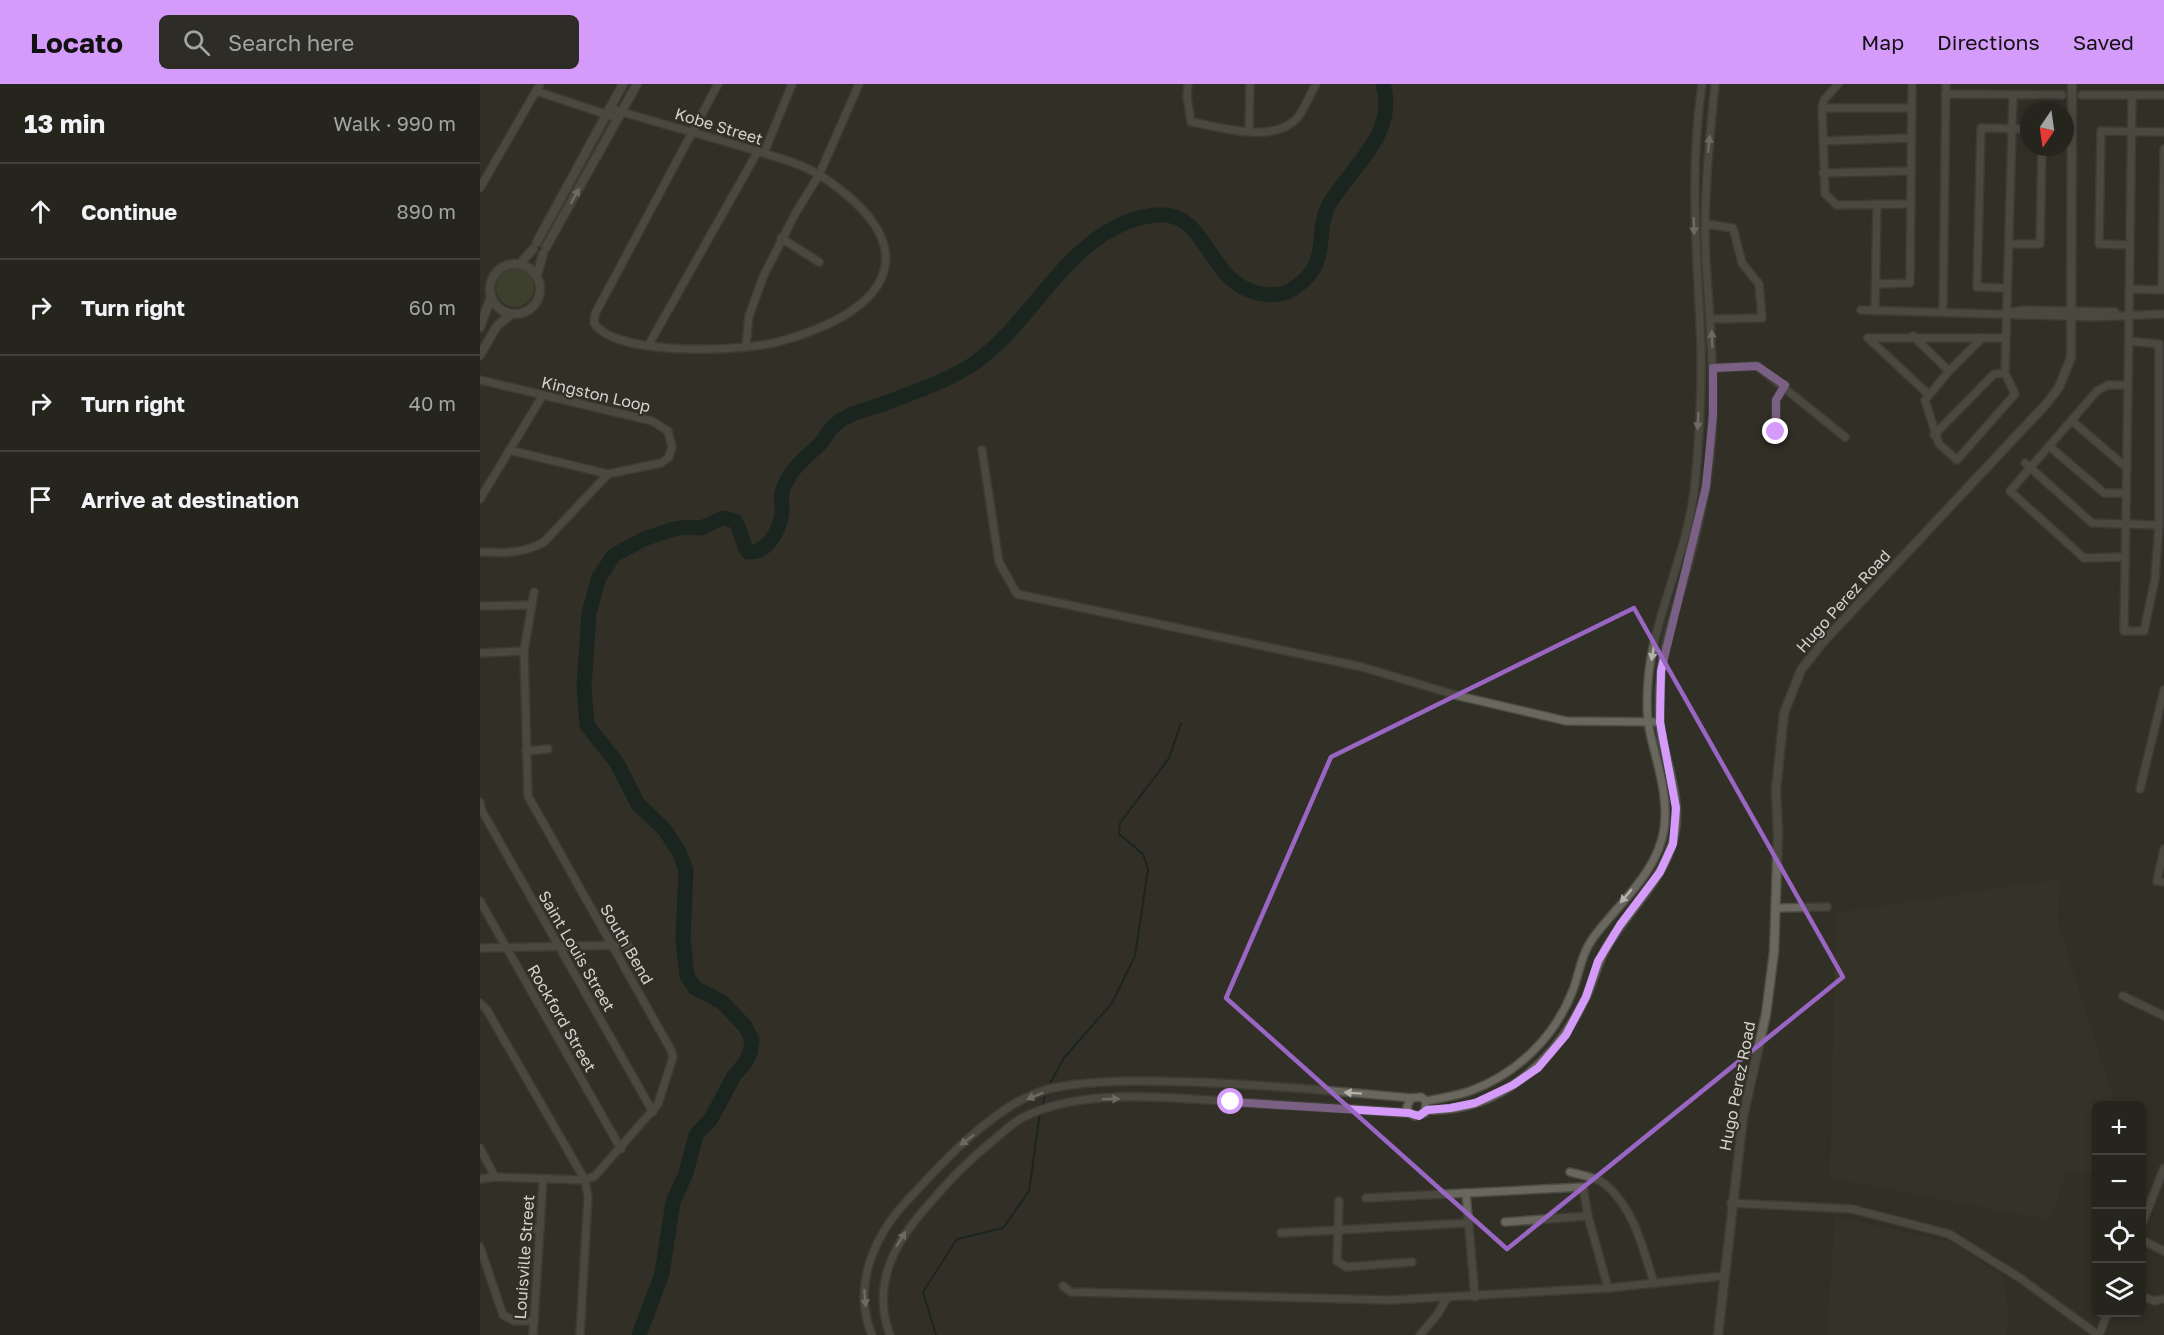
<!DOCTYPE html>
<meta charset="utf-8">
<style>
:root{--surface:#25241d;--page:#2d2c26;--text:#f1f3f6;--muted:#a3a4a4;--line:#42413b;--accent:#d59bfa}
body{margin:0;font-family:"Golos Text",sans-serif;background:var(--page);color:var(--text)}
.controls{position:absolute;right:18px;bottom:18px;display:grid;overflow:hidden;border-radius:9px;box-shadow:0 3px 9px #0003}
.controls button{width:54px;height:54px;display:grid;place-items:center;padding:0;border:0;border-bottom:2px solid var(--line);background:var(--surface);color:var(--text);font:30px sans-serif}
.compass{position:absolute;left:1540px;top:18px;width:54px;height:54px;border-radius:50%;background:var(--surface);box-shadow:0 3px 9px #0003;rotate:193deg}
.stop{position:absolute;width:18px;height:18px;margin:-14px;border:4px solid #d59bfa;border-radius:50%;background:#fff}
.stop.end{background:#d59bfa;border-color:#fff;box-shadow:0 2px 6px #0008}
.list{margin:0;padding:0;list-style:none}
h2{display:flex;justify-content:space-between;align-items:center;height:78px;margin:0;padding:0 24px;font-size:26px}
h2 small{font-size:20px;font-weight:400;color:var(--muted)}
.list li{display:grid;grid-template-columns:39px 1fr auto;gap:18px;align-items:center;box-sizing:border-box;height:96px;padding:0 24px;border-top:2px solid var(--line)}
.list b{display:block;font-size:22px;white-space:nowrap}
.list em{font-size:20px;font-style:normal;color:var(--muted)}
.icon{flex:none;width:33px;height:33px;fill:none;stroke:currentColor;stroke-width:2;stroke-linecap:round;stroke-linejoin:round}
.map{position:relative;flex:none;width:1684px;height:1251px;overflow:hidden}
header{display:flex;align-items:center;gap:36px;box-sizing:border-box;height:84px;padding:0 30px;background:var(--accent);color:#111}
header strong{font-size:28px}
nav{display:flex;gap:33px;margin-inline-start:auto;font-size:21px}
.search{width:420px;height:54px;background:var(--page);display:flex;align-items:center;gap:15px;box-sizing:border-box;padding:0 21px;border-radius:9px;color:var(--muted);font-size:22px}
main{display:flex}
aside{flex:1;background:var(--surface)}
.map>svg:first-child{display:block}
.built{fill:#3b3829}
.green{fill:#4b5433}
.lines{fill:none;stroke-linecap:round;stroke-linejoin:round}
.stream{stroke:#01191a;stroke-width:2}
.river{stroke:#01191a;stroke-width:15}
.minor-casing{stroke:#4d4c45;stroke-width:10}
.tertiary-casing{stroke:#4d4c45;stroke-width:11}
.minor{stroke:#6a685e;stroke-width:7}
.tertiary{stroke:#6a685e;stroke-width:8}
.oneway{fill:#b4b2ab}
.route{stroke:#d59bfa;stroke-width:8}
.marked{fill:none;stroke:#9a66c4;stroke-width:4.5;stroke-linejoin:round}
.labels{text-anchor:middle;dominant-baseline:central;stroke-width:4.5;stroke-linejoin:round;paint-order:stroke}
.street-label{font-size:16px;fill:#d3d2cc;stroke:#313027}
</style>
<header>
<strong>Locato</strong>
<div class="search"><svg class="icon" aria-label="search" viewBox="0 0 24 24"><circle cx="10" cy="10" r="6"/><path d="M15 15l6 6"/></svg>Search here</div>
<nav><a>Map</a><a>Directions</a><a>Saved</a></nav>
</header>
<main>
<aside>
<h2>13 min<small>Walk · 990 m</small></h2>
<ul class="list">
<li><svg class="icon" aria-label="ahead" viewBox="0 0 24 24"><path d="M12 20V5M6 11l6-6 6 6"/></svg><div><b>Continue</b></div><em>890 m</em></li>
<li><svg class="icon" aria-label="right" viewBox="0 0 24 24"><path d="M7 20v-9h11M14 6l5 5-5 5"/></svg><div><b>Turn right</b></div><em>60 m</em></li>
<li><svg class="icon" aria-label="right" viewBox="0 0 24 24"><path d="M7 20v-9h11M14 6l5 5-5 5"/></svg><div><b>Turn right</b></div><em>40 m</em></li>
<li><svg class="icon" aria-label="arrive" viewBox="0 0 24 24"><path d="M6 21V4h12l-3 4 3 4H6"/></svg><div><b>Arrive at destination</b></div></li>
</ul>
</aside>
<div class="map">
<svg width="1684" height="1251" viewBox="0 0 1684 1251">
<rect width="100%" height="100%" fill="#313027"/>
<g class="built">
<path d="M1581,795L1577,836L1634,1016L1632,1021L1616,1022V1077L1613,1089H1586L1570,1136L1350,1094L1356,829Z"/>
<path d="M1355,1132L1473,1159L1524,1194L1529,1235L1526,1251H1347Z"/>
</g>
<circle class="green" cx="35" cy="204" r="19"/>
<g class="lines">
<g class="stream">
<path d="M568,1003L584,974L632,919L655,872L668,785L663,770L639,750L640,739L689,674L701,639"/>
<path d="M562,1023L566,1008"/>
<path d="M456,1251L443,1208L477,1155L523,1144L549,1107L560,1029"/>
</g>
<path class="river" d="M159,1251L182,1190L193,1118L206,1089L216,1051L231,1035L254,992L265,979L270,969L272,956L265,942L242,918L215,904L207,892L203,856L206,786L199,768L185,746L158,720L137,679L107,641L104,603L109,529L119,493L134,471L164,455L190,446L206,443L221,444L243,434L255,437C262,447 261,458 268,468C288,469 300,446 302,428C303,422 300,415 302,409C303,403 309,392 313,387C320,377 331,369 340,360C345,355 347,349 352,344C366,328 389,326 408,318C437,307 471,296 496,278C545,242 572,185 622,151C639,140 655,133 676,131C728,126 726,197 777,209C790,212 803,212 814,204C854,178 832,150 850,119C872,82 918,49 903,0"/>
<g class="minor-casing">
<g id="minor">
<path d="M708,0L707,12L711,38C742,43 794,61 818,33C825,24 830,10 836,0"/>
<path d="M1358,0L1344,16L1342,24L1345,110L1357,121L1430,120"/>
<path d="M56,7L137,34"/>
<path d="M1465,10L1582,11"/>
<path d="M1602,11H1684"/>
<path d="M129,24C177,39 225,51 273,66C295,73 321,79 341,92C450,163 411,227 301,257C265,268 136,273 114,239L115,230L238,0"/>
<path d="M1342,24H1432"/>
<path d="M769,47L770,0"/>
<path d="M1343,57L1430,54"/>
<path d="M284,69L312,0"/>
<path d="M1343,89L1429,87"/>
<path d="M0,104L60,0"/>
<path d="M1226,140L1253,144L1262,179L1279,200L1282,234L1232,235"/>
<path d="M301,154L339,178"/>
<path d="M1529,160H1560L1562,63"/>
<path d="M1650,161L1619,160L1621,47L1684,48"/>
<path d="M1397,200L1430,199L1432,0"/>
<path d="M1527,204L1497,203L1501,44L1549,45"/>
<path d="M1649,205L1682,206L1684,65"/>
<path d="M1381,226L1616,233L1684,230"/>
<path d="M1395,227L1397,120"/>
<path d="M1463,227L1466,0"/>
<path d="M1532,228L1545,226L1635,228"/>
<path d="M1433,252L1469,287"/>
<path d="M1388,254H1526"/>
<path d="M1388,254L1448,310"/>
<path d="M1502,254L1469,287L1445,316L1459,360L1477,376L1535,310L1525,289L1533,11"/>
<path d="M1649,257L1679,260V441L1675,495L1664,547H1644C1647,368 1650,190 1652,11"/>
<path d="M266,261L269,232L283,193L315,130L339,91L379,0"/>
<path d="M168,262L278,67"/>
<path d="M1233,284L1277,282L1365,353"/>
<path d="M0,296L172,337L188,347L192,363L189,373L181,379L128,390L64,458C43,470 24,469 0,468"/>
<path d="M1592,337L1647,384"/>
<path d="M1296,348V316L1305,301"/>
<path d="M1454,351L1514,290L1525,289"/>
<path d="M1569,362L1624,409H1646"/>
<path d="M29,366L128,390"/>
<path d="M502,366L519,478L537,510L882,583L979,612L1086,637L1180,638"/>
<path d="M1545,379L1612,439L1679,441"/>
<path d="M0,415L63,311"/>
<path d="M1645,473L1604,474L1530,407L1617,307L1628,301H1648"/>
<path d="M0,522L51,521"/>
<path d="M0,569L44,567"/>
<path d="M46,667L68,665"/>
<path d="M1660,705L1684,606"/>
<path d="M0,718L2,727L173,1028"/>
<path d="M1684,765L1677,797L1684,798"/>
<path d="M0,817L141,1065"/>
<path d="M1295,824L1347,823"/>
<path d="M0,864L148,861"/>
<path d="M1643,912L1684,932"/>
<path d="M0,919L7,926L105,1096L108,1113L100,1251"/>
<path d="M946,1017C961,1014 976,1012 990,1007C1037,990 1075,953 1093,906C1100,887 1101,871 1113,854C1138,820 1178,788 1184,745C1189,710 1176,678 1169,644C1166,626 1167,606 1169,587C1177,525 1209,464 1215,399C1220,347 1223,291 1220,239C1216,157 1210,83 1222,0"/>
<path d="M947,1026C1019,1029 1074,977 1104,917C1114,898 1117,878 1129,859C1150,825 1182,797 1193,757C1203,722 1189,687 1182,654C1178,633 1179,611 1181,590C1185,552 1199,515 1209,478C1219,441 1227,403 1231,364C1236,302 1230,241 1226,179C1223,119 1229,60 1235,0"/>
<path d="M0,1064L15,1093"/>
<path d="M1090,1088C1100,1091 1117,1093 1125,1100C1154,1124 1163,1165 1174,1199"/>
<path d="M0,1095L15,1093L105,1096L115,1092L178,1020L193,973L191,966L48,712L44,567L54,508"/>
<path d="M986,1109L995,1213"/>
<path d="M886,1114L1103,1103L1108,1132L1128,1204"/>
<path d="M859,1117L857,1177L866,1183L932,1178"/>
<path d="M1251,1119L1372,1125L1469,1150L1540,1194L1618,1251"/>
<path d="M1025,1138L1108,1132"/>
<path d="M1662,1140L1684,1084"/>
<path d="M45,1145H59"/>
<path d="M801,1149L989,1139"/>
<path d="M1662,1156L1684,1167"/>
<path d="M0,1163L23,1231L35,1237H54"/>
<path d="M583,1202L591,1208L909,1216L1128,1204L1243,1192"/>
<path d="M1662,1212L1674,1217L1684,1215"/>
<path d="M53,1251L63,1097"/>
<path d="M392,1251C372,1204 393,1154 425,1119C458,1083 491,1047 532,1021C544,1014 564,1005 578,1003C623,995 669,997 714,998C786,1001 859,1007 931,1014"/>
<path d="M410,1251C392,1203 412,1163 443,1127C467,1099 487,1077 516,1054C524,1047 533,1039 542,1034C604,1001 702,1015 770,1019C823,1022 876,1025 929,1029L935,1032L945,1029L946,1017L941,1013L931,1014L927,1023L929,1029"/>
<path d="M940,1251L957,1231L967,1214"/>
<path d="M1619,1251L1628,1228"/>
</g>
</g>
<g class="tertiary-casing">
<g id="tertiary">
<path d="M57,158L143,0"/>
<path d="M66,163L157,0"/>
<circle cx="35" cy="205" r="25"/>
<path d="M40,180L53,165"/>
<path d="M57,191L63,170"/>
<path d="M0,243L11,213"/>
<path d="M0,271L17,242L31,230"/>
<path d="M1238,1251L1263,1033L1286,930L1294,868L1298,750L1296,706L1304,629L1321,586L1343,558L1568,318L1579,303L1591,274L1592,0"/>
</g>
</g>
<use href="#minor" class="minor"/>
<use href="#tertiary" class="tertiary"/>
</g>
<defs><path id="oneway-solid" d="M-6-.8H1V-3.2L6.5 0L1 3.2V.8H-6Z" transform="scale(1.5)"/></defs>
<g class="oneway">
<use href="#oneway-solid" transform="translate(1229 60) rotate(-84)"/>
<use href="#oneway-solid" transform="translate(95 112) rotate(-61)"/>
<use href="#oneway-solid" transform="translate(1214 142) rotate(88)"/>
<use href="#oneway-solid" transform="translate(1232 255) rotate(-92)"/>
<use href="#oneway-solid" transform="translate(1218 337) rotate(93)"/>
<use href="#oneway-solid" transform="translate(1173 568) rotate(100)"/>
<use href="#oneway-solid" transform="translate(1146 812) rotate(130)"/>
<use href="#oneway-solid" transform="translate(873 1009) rotate(-176)"/>
<use href="#oneway-solid" transform="translate(555 1012) rotate(158)"/>
<use href="#oneway-solid" transform="translate(631 1015) rotate(-2)"/>
<use href="#oneway-solid" transform="translate(487 1056) rotate(143)"/>
<use href="#oneway-solid" transform="translate(421 1155) rotate(-59)"/>
<use href="#oneway-solid" transform="translate(385 1214) rotate(85)"/>
</g>
<g class="lines">
<path class="route" d="M751,1018L929,1029L939,1032L947,1026L970,1024L995,1019L1033,1001L1058,984L1086,951L1106,913L1118,877L1140,841L1180,788L1193,760L1196,724L1180,638L1181,587L1226,403L1233,331V284L1277,282L1305,301L1296,316V348"/>
</g>
<path d="M0 0H1684V1251H0ZM1154,524L1363,893L1027,1165L746,914L851,673Z" fill="#313027" fill-opacity=".55" fill-rule="evenodd"/>
<path class="marked" d="M1154,524L1363,893L1027,1165L746,914L851,673Z"/>
<g class="labels">
<g class="street-label">
<text transform="translate(239 42) rotate(17)">Kobe Street</text>
<text transform="translate(116 310) rotate(13)">Kingston Loop</text>
<text transform="translate(1363 517) rotate(-48)">Hugo Perez Road</text>
<text transform="translate(147 860) rotate(60)">South Bend</text>
<text transform="translate(97 867) rotate(60)">Saint Louis Street</text>
<text transform="translate(82 934) rotate(60)">Rockford Street</text>
<text transform="translate(1257 1002) rotate(-79)">Hugo Perez Road</text>
<text transform="translate(44 1173) rotate(-86)">Louisville Street</text>
</g>
</g>
</svg>
<div class="controls">
<button>+</button>
<button>−</button>
<button><svg class="icon" aria-label="locate" viewBox="0 0 24 24"><circle cx="12" cy="12" r="6"/><path d="M12 2v4M12 18v4M2 12h4M18 12h4"/></svg></button>
<button><svg class="icon" aria-label="layers" viewBox="0 0 24 24"><path d="M12 4l9 5-9 5-9-5zM3 14l9 5 9-5"/></svg></button>
</div>
<svg class="compass" viewBox="-18 -18 36 36"><path d="M0-13l5 13h-10z" fill="#e53935"/><path d="M0 13l5-13h-10z" fill="#a3a4a4"/></svg>
<div class="stop" style="left:751px;top:1018px"></div>
<div class="stop end" style="left:1296px;top:348px"></div>
</div>
</main>
